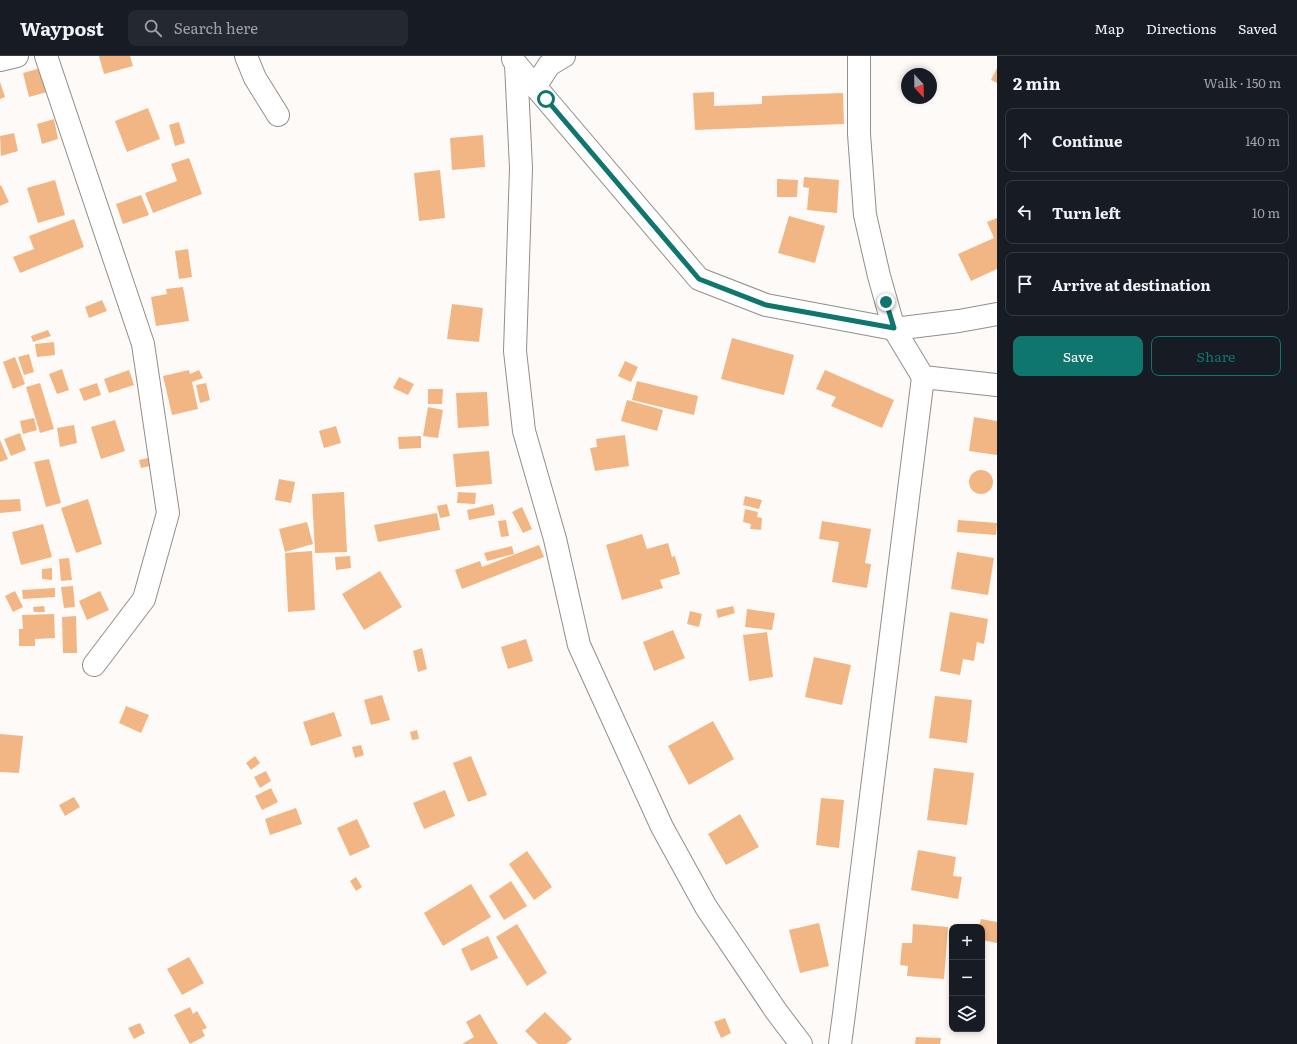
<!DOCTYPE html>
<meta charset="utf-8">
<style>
:root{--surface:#171b24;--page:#242831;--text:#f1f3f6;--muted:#9ea1a6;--line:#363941;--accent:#0f766e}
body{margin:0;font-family:Literata,serif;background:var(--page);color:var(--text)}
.controls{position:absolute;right:12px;bottom:12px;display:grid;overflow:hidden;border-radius:8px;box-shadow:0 2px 6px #0003}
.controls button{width:36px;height:36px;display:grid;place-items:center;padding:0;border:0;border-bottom:1px solid var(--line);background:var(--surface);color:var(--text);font:20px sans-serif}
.compass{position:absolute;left:901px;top:12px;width:36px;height:36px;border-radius:50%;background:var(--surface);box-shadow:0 2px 6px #0003;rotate:158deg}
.stop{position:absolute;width:12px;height:12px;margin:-9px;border:3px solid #0f766e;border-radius:50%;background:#fff}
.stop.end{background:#0f766e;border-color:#fff;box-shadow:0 1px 4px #0008}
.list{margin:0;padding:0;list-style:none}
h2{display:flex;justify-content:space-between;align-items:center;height:52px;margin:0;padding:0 16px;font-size:17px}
h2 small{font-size:13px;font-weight:400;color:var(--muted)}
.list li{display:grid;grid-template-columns:26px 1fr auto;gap:12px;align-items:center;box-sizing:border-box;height:64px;margin:0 8px 8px;padding:0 8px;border:1px solid var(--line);border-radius:8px}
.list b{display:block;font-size:15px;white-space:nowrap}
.list em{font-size:13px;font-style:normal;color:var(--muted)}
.actions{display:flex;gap:8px;padding:12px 16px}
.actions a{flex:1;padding:9px 0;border:1px solid var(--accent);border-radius:8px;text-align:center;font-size:14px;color:var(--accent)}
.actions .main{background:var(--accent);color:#fff}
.icon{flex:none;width:22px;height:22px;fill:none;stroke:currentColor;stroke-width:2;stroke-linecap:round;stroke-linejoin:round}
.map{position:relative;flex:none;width:997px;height:988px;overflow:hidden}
header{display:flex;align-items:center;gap:24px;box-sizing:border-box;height:56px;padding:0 20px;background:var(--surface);border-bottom:1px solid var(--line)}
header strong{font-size:19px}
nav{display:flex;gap:22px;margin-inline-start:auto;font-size:14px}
.search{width:280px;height:36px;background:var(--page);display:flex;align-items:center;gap:10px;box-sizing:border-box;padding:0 14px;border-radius:8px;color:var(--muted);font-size:15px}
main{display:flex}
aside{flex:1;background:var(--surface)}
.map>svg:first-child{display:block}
.building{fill:#f2b684}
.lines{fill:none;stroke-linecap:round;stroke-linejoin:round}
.minor-casing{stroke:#928e8b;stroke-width:24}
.minor{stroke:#fff;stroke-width:22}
.route{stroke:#0f766e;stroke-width:5}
</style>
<header>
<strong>Waypost</strong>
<div class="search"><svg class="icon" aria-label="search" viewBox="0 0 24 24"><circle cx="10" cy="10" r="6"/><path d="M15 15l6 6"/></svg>Search here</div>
<nav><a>Map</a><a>Directions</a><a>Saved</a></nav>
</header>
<main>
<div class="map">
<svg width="997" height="988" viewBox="0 0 997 988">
<rect width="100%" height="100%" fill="#fefaf7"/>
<g class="building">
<path d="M99,0H130L133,10L104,18Z"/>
<path d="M41,12L47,36L29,41L23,17Z"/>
<path d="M997,12V27L991,24Z"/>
<path d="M0,26L5,41L0,43Z"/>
<path d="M714,36V50L762,48V40L843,37L844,68L695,74L693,37Z"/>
<path d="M148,52L160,83L127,96L115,65Z"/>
<path d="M54,63L58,83L42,88L37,68Z"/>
<path d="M179,66L185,87L175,90L169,69Z"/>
<path d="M14,77L18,95L1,100L0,80Z"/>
<path d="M483,79L485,111L452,114L450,82Z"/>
<path d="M189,102L202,138L153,157L145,137L177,125L171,108Z"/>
<path d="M440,114L445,162L419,165L414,117Z"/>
<path d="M804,121L839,124L837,157L807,154L809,132L803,131Z"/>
<path d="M777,123L798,124L797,141H777Z"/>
<path d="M55,124L65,159L38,167L27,132Z"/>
<path d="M1,129L9,146L0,150V130Z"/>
<path d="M141,139L149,159L123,168L116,148Z"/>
<path d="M789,160L825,170L815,207L778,197Z"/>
<path d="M997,162V213L971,225L958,198L994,182L987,166Z"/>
<path d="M74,163L84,191L20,217L13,201L34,193L29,180Z"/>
<path d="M188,193L192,221L179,223L175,195Z"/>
<path d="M183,231L189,265L156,270L151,241L167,238L166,233Z"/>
<path d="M102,244L107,255L89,262L85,251Z"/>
<path d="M452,248L483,252L479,286L447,283Z"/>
<path d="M48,274L51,280L33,286L31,280Z"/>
<path d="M732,282L794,299L784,339L721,323Z"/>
<path d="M54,286L55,299L37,301L35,288Z"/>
<path d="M29,298L34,316L24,319L18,301Z"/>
<path d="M15,301L25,328L13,333L3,306Z"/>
<path d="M625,305L638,311L631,326L618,320Z"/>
<path d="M62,313L69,334L57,338L49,318Z"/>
<path d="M129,314L134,329L109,337L104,323Z"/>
<path d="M189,314L190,318L199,314L203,322L192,326L198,353L172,359L163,320Z"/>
<path d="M825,314L894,344L882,372L831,350L836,341L816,333Z"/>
<path d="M399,321L414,328L408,339L393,332Z"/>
<path d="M637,325L698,340L694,359L632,344Z"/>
<path d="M40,327L54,373L40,377L26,331Z"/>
<path d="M97,327L101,339L84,345L79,333Z"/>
<path d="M206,327L210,344L200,347L196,329Z"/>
<path d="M428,333H443L442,348H428Z"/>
<path d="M487,336L489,370L458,372L456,337Z"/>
<path d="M627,344L663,354L657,375L621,365Z"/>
<path d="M428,351L443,354L438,382L423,380Z"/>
<path d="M974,361L997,365V399L969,395Z"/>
<path d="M34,362L37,374L23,378L20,365Z"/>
<path d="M115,364L125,395L101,403L91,371Z"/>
<path d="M74,369L77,387L60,391L57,372Z"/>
<path d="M336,370L341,387L324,392L319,375Z"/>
<path d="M20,377L26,394L11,400L4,383Z"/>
<path d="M625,379L629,410L595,415L590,392L597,391L596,383Z"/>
<path d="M421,380V392L399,393L398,381Z"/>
<path d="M0,384L8,403L0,406Z"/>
<path d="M489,395L492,428L456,431L453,398Z"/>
<path d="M148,402L150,410L141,412L139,404Z"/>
<path d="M49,403L61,447L46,451L34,406Z"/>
<circle cx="981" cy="426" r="12"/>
<path d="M279,423L295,426L291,447L275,444Z"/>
<path d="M344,436L347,496L315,497L312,438Z"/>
<path d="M458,436L476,437L475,448L457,447Z"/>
<path d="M745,440L762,444L759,453L743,449Z"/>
<path d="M20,443L21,455L0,457V444Z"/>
<path d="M88,443L102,488L76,497L61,452Z"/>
<path d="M447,448L450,460L440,462L437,450Z"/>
<path d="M493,448L495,459L469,464L467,454Z"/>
<path d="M522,451L532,473L523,477L512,456Z"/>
<path d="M745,453L758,456L757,461L762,462L761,474L750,473L751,468L743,466Z"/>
<path d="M437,457L440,474L378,486L374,469Z"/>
<path d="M506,464L509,480L501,481L498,465Z"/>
<path d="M958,464L997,467L996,479L957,476Z"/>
<path d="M822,465L871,473L865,507L871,508L867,532L832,526L839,486L819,483Z"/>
<path d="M307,466L313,488L285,496L279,473Z"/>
<path d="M43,468L52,501L21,509L12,476Z"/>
<path d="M642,478L647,493L668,487L672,501L675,500L680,518L660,524L663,532L622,544L606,489Z"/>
<path d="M539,489L544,501L462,533L455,514L480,505L482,511Z"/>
<path d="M512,490L514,498L487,505L484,497Z"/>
<path d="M312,495L315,554L288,556L285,497Z"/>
<path d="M957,496L994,502L988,539L951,533Z"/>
<path d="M350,500L351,512L336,514L335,501Z"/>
<path d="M69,502L72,524L61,525L59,503Z"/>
<path d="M52,512V524L42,523V513Z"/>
<path d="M380,515L402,551L364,574L342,538Z"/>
<path d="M73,530L75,551L64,552L61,531Z"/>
<path d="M55,532V541L23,543L22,534Z"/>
<path d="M15,535L23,551L13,556L5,540Z"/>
<path d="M100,535L109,554L87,564L79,545Z"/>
<path d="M44,550L45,556H34L33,551Z"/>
<path d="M733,550L735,557L718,562L716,554Z"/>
<path d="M747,553L775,557L772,574L745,571Z"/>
<path d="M690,555L702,558L699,571L687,568Z"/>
<path d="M950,556L988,563L984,588L977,586L974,605L963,603L960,619L940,615Z"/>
<path d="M54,558L55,582L35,583V590H19V573H23L22,559Z"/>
<path d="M76,560L77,597H63L62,561Z"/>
<path d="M673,574L685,602L654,615L643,586Z"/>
<path d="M767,576L773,621L749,625L743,579Z"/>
<path d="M526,583L533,605L508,613L501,591Z"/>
<path d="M422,592L427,613L418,616L413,595Z"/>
<path d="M814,601L851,609L842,649L805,641Z"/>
<path d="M382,639L390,664L371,669L364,644Z"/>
<path d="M935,640L972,644L967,687L929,682Z"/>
<path d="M126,650L149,659L141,677L119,667Z"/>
<path d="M334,656L342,680L311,690L303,666Z"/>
<path d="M713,665L734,703L689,729L668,690Z"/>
<path d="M417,674L419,683L412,684L410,676Z"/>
<path d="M0,678L23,680L19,717L0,716Z"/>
<path d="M361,689L364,699L355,702L352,691Z"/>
<path d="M255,700L260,707L251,714L246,707Z"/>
<path d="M471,700L487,739L468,746L453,707Z"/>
<path d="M934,712L974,717L967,769L927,764Z"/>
<path d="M266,715L271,725L260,732L254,721Z"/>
<path d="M271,732L278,746L262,754L255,740Z"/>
<path d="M445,734L455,760L424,773L413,747Z"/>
<path d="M74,741L80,751L65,760L59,749Z"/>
<path d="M821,742L844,744L839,792L816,789Z"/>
<path d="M296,752L302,768L270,779L265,763Z"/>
<path d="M740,758L759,791L726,809L708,778Z"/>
<path d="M357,763L370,791L350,800L337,772Z"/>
<path d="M918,794L956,801L953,820L962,821L958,843L911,834Z"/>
<path d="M527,795L552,831L534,844L509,808Z"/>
<path d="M356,821L362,831L356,835L350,825Z"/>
<path d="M511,825L527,850L504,864L489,840Z"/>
<path d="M471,828L491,861L443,890L424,857Z"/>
<path d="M981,863L997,866V887L982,884V871H979Z"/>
<path d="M819,867L829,910L800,917L789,874Z"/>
<path d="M517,868L547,917L527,930L496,881Z"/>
<path d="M913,868L948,871L944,923L907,920L908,910L900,909L902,887H912Z"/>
<path d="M488,880L498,902L471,915L461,893Z"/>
<path d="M189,901L204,927L182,939L167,913Z"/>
<path d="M190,951L193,958L197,955L207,972L202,974L205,980L190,988L174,959Z"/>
<path d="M545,956L572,983L566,988H538L525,975Z"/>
<path d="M480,958L498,988H462L474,981L466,966Z"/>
<path d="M725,962L731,977L721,982L714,966Z"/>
<path d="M140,967L145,977L134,983L128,972Z"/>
<path d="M916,981L941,982L940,988H915Z"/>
</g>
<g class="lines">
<g class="minor-casing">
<g id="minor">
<path d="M46,0L143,288L168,457L144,543L94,609"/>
<path d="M246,0L255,22L278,59"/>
<path d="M859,0V78L865,159L879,220L894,273L959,265L997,258"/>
<path d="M513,3L516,8L699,223L766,249L894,273L923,321L997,329"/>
<path d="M0,4L17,0"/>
<path d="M516,8L521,112L515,295L524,375L555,483L579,589L662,771L706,851L776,955L801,988"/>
<path d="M535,31L549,9L564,0"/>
<path d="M840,988L844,958L923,321"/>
</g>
</g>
<use href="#minor" class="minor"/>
</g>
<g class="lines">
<path class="route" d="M546,43L699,223L766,249L894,272L886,246"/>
</g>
</svg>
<div class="controls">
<button>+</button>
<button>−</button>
<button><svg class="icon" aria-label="layers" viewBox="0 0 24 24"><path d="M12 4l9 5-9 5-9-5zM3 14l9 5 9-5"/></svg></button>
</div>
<svg class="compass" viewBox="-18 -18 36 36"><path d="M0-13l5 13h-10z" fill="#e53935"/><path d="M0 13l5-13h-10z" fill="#9ea1a6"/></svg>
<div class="stop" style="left:546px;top:43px"></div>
<div class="stop end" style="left:886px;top:246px"></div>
</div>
<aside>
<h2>2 min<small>Walk · 150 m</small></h2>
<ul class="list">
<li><svg class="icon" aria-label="ahead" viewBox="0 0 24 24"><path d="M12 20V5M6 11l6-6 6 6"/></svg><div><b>Continue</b></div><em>140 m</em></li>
<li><svg class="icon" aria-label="left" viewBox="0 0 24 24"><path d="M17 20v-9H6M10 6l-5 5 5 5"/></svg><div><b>Turn left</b></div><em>10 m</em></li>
<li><svg class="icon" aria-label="arrive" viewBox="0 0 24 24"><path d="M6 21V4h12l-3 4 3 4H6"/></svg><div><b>Arrive at destination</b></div></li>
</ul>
<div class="actions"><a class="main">Save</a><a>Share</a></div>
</aside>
</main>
